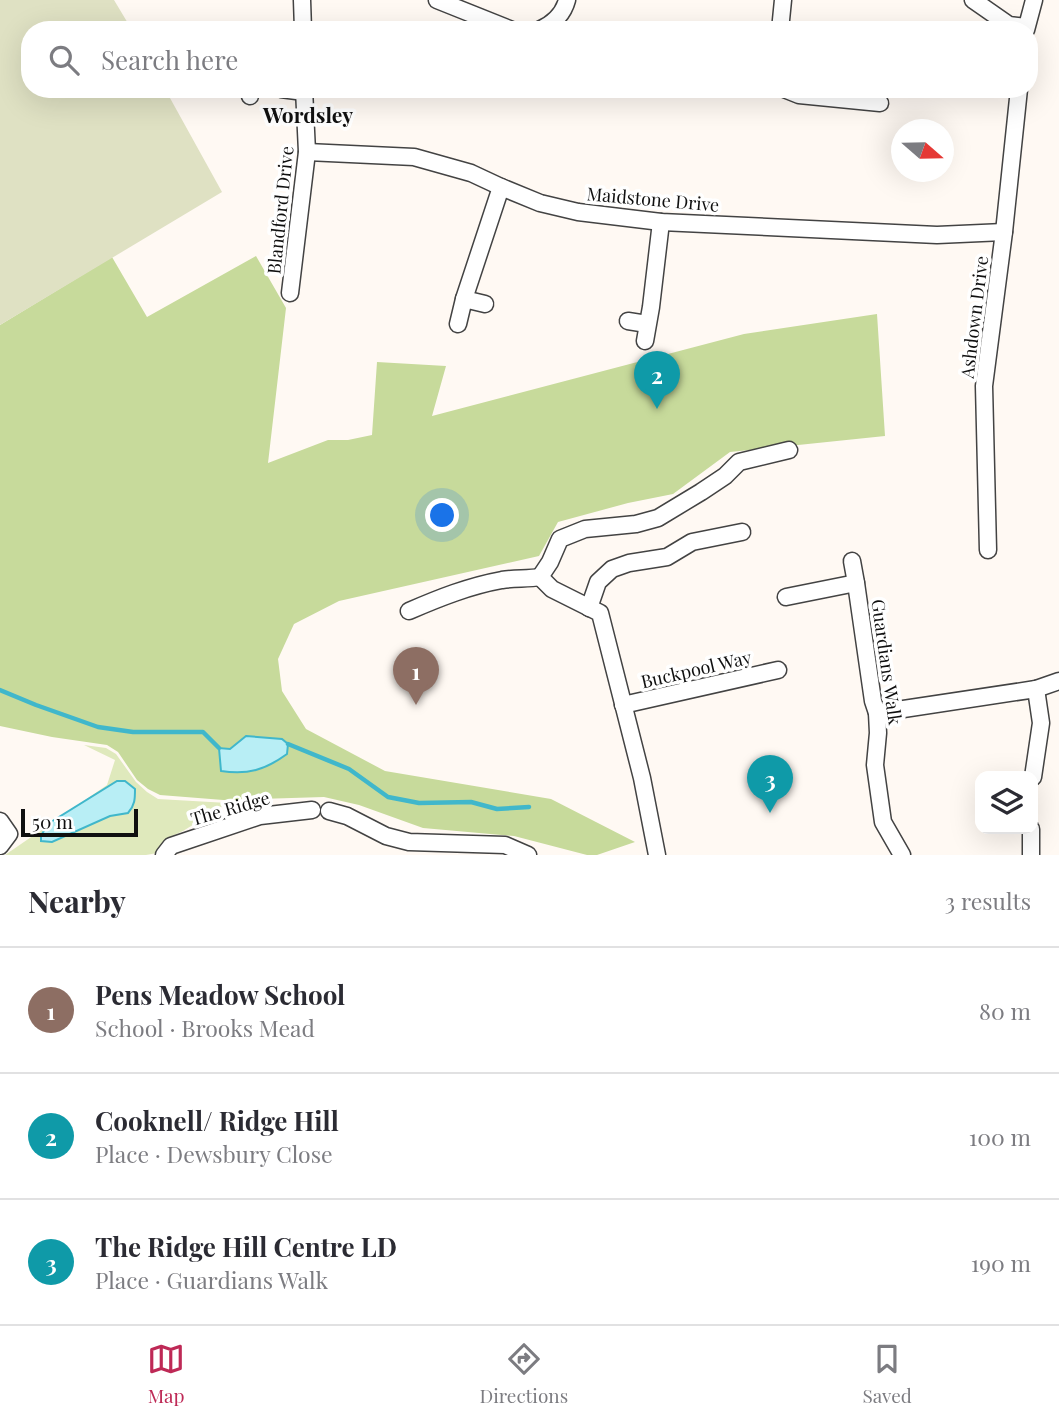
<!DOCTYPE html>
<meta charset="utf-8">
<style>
:root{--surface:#fff;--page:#f2f2f3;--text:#2b2b33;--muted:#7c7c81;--line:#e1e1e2;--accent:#be2956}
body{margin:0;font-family:"Playfair Display",serif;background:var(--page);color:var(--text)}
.controls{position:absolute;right:21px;bottom:21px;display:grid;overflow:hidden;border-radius:14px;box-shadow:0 7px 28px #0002}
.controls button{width:63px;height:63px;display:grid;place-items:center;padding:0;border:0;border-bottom:2px solid var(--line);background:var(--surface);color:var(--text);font:35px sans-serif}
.compass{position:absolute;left:891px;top:119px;width:63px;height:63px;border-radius:50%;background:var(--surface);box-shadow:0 7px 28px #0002;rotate:110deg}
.scale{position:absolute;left:21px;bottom:18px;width:117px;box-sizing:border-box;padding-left:7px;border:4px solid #101010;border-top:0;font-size:19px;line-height:24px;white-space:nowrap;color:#101010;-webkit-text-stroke:5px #fff;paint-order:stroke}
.you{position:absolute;left:443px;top:516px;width:24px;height:24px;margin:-18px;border:5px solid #fff;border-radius:50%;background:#1a73e8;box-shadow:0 0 0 10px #1a73e833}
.badge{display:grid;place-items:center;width:46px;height:46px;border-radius:50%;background:var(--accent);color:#fff;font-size:23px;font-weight:700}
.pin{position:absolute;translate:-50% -58px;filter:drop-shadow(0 2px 4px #0008)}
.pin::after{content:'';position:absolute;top:37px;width:24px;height:21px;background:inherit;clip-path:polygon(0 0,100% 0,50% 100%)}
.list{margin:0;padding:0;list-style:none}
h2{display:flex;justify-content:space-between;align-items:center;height:91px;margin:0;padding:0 28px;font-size:30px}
h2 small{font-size:23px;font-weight:400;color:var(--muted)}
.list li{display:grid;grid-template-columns:46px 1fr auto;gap:21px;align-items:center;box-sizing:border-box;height:126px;padding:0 28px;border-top:2px solid var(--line)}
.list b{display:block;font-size:26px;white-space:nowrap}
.list p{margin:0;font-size:23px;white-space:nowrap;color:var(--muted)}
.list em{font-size:23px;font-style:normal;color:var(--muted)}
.icon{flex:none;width:38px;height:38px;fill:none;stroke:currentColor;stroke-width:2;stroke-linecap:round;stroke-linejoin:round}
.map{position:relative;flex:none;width:1059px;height:855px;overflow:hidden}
.search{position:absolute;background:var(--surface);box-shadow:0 7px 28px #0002;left:21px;right:21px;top:21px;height:77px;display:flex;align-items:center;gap:18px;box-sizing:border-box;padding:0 24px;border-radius:28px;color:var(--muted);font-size:26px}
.sheet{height:469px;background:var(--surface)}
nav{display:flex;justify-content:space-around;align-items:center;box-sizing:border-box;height:98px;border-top:2px solid var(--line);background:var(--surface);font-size:19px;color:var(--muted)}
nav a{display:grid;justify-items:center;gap:4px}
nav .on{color:var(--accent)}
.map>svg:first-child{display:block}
.green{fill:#dfe9bc}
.forest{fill:#c7da9b}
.cemetery{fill:#dfe1c3}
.water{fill:#b8eef5;stroke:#40b7cb;stroke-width:2}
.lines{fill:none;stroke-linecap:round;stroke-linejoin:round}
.stream{stroke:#40b7cb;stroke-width:4.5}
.minor-casing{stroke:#434343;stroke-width:19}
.minor{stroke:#fff;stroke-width:16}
.labels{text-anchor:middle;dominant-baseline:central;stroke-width:7;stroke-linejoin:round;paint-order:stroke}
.street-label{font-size:18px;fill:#101010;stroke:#fff}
.quarter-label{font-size:21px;font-weight:bold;fill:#101010;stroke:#fff}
</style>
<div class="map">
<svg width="1059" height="855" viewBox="0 0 1059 855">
<rect width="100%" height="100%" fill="#fff9f3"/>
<path class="green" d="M84,745L106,748L116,754L136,782L147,792L158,799L228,803L183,831L172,836L157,853L146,855H5L107,785L115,760Z"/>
<path class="forest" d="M256,256L286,308L268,463L328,440H348L372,435L377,362L446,366L432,416L744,334L877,314L885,436L730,452L673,494L628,503L558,522L539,556L339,601L294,624L278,659L282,691L306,729L385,771L551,799L635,842L597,855H587L514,836L423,828L359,805L324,797L259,799L236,801L160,795L148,789L137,780L118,752L107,745L52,737L0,726V325L112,257L147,317Z"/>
<path class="cemetery" d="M0,0H114L132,30H30V89H165L222,192L0,325Z"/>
<g class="water">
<path d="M246,736L282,739L288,744L287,754C265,770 248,775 221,771L219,748L230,749Z"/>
<path d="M117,781H125L135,789C135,799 135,805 128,813L110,816L52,842L41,841V835L51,822Z"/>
</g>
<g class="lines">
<g class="stream">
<path d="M0,690L36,705L98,727L133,732H203L219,748"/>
<path d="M288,744L349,769L388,797L419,803L471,802L497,809L529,807"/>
</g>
<g class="minor-casing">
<g id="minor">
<path d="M302,0L303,30"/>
<path d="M437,0L512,30"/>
<path d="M973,0L1009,25L1026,27"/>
<path d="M539,30C553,24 563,15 567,0"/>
<path d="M780,30L783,0"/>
<path d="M1026,30L1034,0"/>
<path d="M281,89L304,92"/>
<path d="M784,89L799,95L880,103"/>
<path d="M250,96L251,89"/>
<path d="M307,152L414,157L471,173L501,187L540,203L578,212L661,222L937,235L1004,232"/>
<path d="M290,293L307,152L304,89"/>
<path d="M464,299L485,304"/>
<path d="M628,321L647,324"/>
<path d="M458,324L464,299L501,187"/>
<path d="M645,341L651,307L661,222"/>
<path d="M988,550L984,386L1004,232L1019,89"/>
<path d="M852,561L856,583"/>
<path d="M540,577L552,589L600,613L642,778L657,855"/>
<path d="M540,577L550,562L560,539L585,529L636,524L658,518L701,492L725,476L739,462L789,450"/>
<path d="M786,597L856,583L873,701L877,713L878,733L875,765L883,822L902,855"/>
<path d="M589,608L598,582L612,569L629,563L667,557L692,542L742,532"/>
<path d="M409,611C439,598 469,586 502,580C515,578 528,579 540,577"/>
<path d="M623,705L778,670"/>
<path d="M877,713L1036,689L1059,681"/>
<path d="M1033,777L1041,723L1036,689"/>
<path d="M329,811L347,816L386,836L409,842L505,845L528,855"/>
<path d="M0,821L9,834L0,846"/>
<path d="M164,855L171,846L260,816L312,810"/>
<path d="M1031,855V829"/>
</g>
</g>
<use href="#minor" class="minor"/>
</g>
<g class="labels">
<g class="street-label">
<text transform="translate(653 199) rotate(5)">Maidstone Drive</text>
<text transform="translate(280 210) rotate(-84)">Blandford Drive</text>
<text transform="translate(974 317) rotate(-83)">Ashdown Drive</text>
<text transform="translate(887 662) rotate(82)">Guardians Walk</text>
<text transform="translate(696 669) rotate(-13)">Buckpool Way</text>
<text transform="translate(230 808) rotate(-16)">The Ridge</text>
</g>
<g class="quarter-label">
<text x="308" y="114">Wordsley</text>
</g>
</g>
</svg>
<div class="controls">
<button><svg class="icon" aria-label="layers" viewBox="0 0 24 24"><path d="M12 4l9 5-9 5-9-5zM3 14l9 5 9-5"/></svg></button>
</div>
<svg class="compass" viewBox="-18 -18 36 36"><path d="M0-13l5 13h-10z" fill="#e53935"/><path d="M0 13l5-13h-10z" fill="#7c7c81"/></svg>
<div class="scale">50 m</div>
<div class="you"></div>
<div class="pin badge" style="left:416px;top:705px;background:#8d6e63">1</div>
<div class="pin badge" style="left:657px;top:409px;background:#0f9aa8">2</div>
<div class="pin badge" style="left:770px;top:813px;background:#0f9aa8">3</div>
<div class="search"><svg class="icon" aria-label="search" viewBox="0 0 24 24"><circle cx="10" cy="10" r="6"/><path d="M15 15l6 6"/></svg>Search here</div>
</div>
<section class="sheet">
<h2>Nearby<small>3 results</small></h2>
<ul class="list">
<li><span class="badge" style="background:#8d6e63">1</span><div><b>Pens Meadow School</b><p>School · Brooks Mead</p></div><em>80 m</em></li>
<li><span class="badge" style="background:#0f9aa8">2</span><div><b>Cooknell/ Ridge Hill</b><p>Place · Dewsbury Close</p></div><em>100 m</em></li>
<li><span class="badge" style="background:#0f9aa8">3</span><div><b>The Ridge Hill Centre LD</b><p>Place · Guardians Walk</p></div><em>190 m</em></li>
</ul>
</section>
<nav>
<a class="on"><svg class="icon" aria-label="map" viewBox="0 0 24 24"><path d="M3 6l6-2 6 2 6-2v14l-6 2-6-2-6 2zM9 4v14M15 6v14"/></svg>Map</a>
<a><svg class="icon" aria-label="directions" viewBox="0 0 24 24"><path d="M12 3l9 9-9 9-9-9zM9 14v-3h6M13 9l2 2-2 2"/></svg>Directions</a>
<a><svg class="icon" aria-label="saved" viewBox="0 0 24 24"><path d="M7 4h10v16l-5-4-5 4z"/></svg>Saved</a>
</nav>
